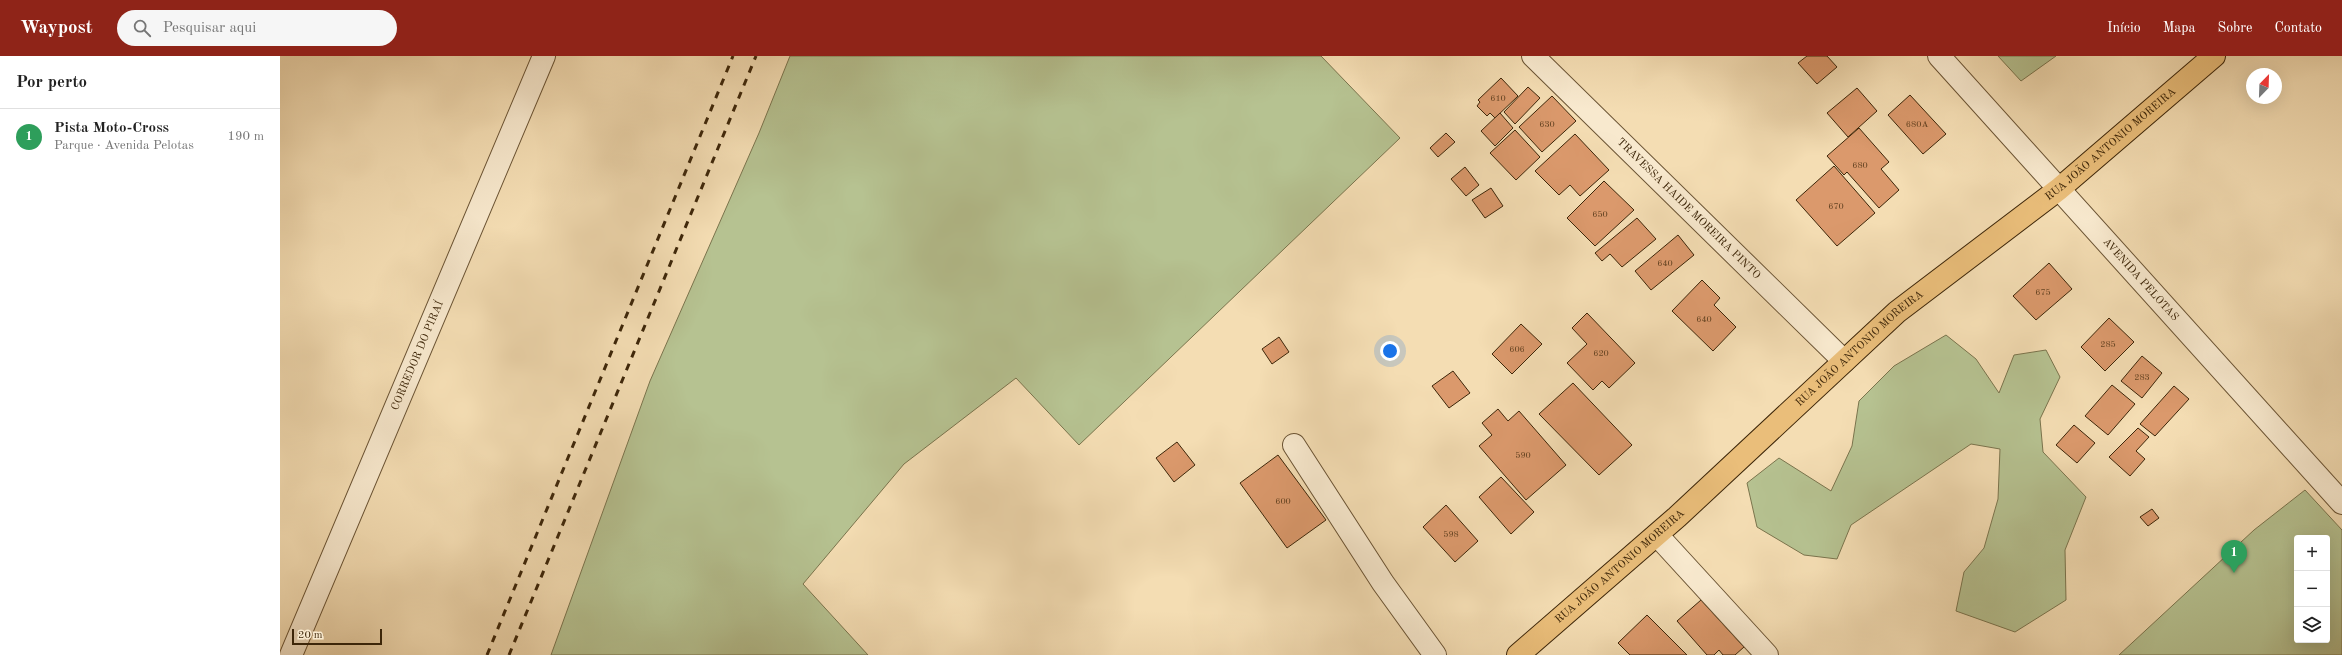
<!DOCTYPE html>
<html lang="pt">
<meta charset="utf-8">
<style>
:root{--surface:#fff;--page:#f6f6f6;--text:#222;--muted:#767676;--line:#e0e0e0;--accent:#8f2418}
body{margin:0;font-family:"Old Standard TT",serif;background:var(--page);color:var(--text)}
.controls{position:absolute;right:12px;bottom:12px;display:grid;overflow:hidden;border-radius:4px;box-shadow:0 4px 16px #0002}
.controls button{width:36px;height:36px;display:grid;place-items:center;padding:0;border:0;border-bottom:1px solid var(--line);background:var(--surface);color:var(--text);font:20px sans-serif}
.compass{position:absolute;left:1966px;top:12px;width:36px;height:36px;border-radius:50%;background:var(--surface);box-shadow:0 4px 16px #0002;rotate:23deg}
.scale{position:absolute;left:12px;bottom:10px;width:90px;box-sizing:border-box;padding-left:4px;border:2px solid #3d2609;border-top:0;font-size:11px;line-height:14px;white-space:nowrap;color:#3d2609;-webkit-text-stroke:3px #f8e9ce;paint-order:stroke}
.you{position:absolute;left:1110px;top:295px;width:14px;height:14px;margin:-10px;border:3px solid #fff;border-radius:50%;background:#1a73e8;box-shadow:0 0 0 6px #1a73e833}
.badge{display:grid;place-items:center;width:26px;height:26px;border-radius:50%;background:var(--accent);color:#fff;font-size:13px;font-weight:700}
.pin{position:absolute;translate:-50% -33px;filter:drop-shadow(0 1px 2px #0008)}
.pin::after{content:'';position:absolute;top:21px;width:14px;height:12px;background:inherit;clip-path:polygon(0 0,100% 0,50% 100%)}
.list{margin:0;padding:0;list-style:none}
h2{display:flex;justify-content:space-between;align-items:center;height:52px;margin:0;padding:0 16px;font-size:17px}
h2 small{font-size:13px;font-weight:400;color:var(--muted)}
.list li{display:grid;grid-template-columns:26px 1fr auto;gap:12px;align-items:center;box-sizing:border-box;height:56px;padding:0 16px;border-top:1px solid var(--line)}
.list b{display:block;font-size:15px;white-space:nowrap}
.list p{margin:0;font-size:13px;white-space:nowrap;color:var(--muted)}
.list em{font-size:13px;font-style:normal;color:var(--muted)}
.icon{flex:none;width:22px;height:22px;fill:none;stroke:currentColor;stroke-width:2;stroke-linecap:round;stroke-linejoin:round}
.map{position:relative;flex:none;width:2062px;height:599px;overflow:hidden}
header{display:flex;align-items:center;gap:24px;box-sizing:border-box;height:56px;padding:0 20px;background:var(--accent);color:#fff}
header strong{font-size:19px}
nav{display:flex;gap:22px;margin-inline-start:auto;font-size:14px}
.search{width:280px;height:36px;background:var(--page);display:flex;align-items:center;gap:10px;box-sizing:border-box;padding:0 14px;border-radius:22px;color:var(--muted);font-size:15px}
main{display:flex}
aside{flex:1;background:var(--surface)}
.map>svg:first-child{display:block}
.green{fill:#b6c291;stroke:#7a744d;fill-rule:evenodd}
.building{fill:#db996c;stroke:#3d2609}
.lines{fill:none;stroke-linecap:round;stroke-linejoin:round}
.minor-casing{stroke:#6b5434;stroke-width:24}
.major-casing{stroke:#3d2609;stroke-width:24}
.minor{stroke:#f8e9ce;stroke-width:22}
.major{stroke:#eabe7a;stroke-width:22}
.rail{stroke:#3d2609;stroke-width:3;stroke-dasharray:7 7;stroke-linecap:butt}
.labels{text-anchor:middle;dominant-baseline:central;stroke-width:3.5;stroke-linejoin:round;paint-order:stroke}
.number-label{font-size:9px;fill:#644322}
.street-label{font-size:11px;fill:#3d2609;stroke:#f8e9ce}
</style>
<header>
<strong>Waypost</strong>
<div class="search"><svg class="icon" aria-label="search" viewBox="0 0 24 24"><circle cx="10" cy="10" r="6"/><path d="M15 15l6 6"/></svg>Pesquisar aqui</div>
<nav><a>Início</a><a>Mapa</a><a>Sobre</a><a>Contato</a></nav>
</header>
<main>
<aside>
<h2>Por perto<small></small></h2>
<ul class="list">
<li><span class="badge" style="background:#2e9e5b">1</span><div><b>Pista Moto-Cross</b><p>Parque · Avenida Pelotas</p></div><em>190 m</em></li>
</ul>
</aside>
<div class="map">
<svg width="2062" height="599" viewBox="0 0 2062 599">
<rect width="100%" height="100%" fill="#f4ddb3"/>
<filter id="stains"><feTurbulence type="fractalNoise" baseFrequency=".005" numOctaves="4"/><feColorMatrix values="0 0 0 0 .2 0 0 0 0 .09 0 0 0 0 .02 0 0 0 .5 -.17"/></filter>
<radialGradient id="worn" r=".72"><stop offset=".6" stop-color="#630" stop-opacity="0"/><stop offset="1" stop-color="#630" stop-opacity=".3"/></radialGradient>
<g class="green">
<path d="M510,0H1041L1120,82L799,389L736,322L624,408L523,528L588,599H271L370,325L479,77Z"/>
<path d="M1718,0H1776L1741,25Z"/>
<path d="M1666,279L1696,303L1719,337L1734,299L1766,294L1780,321L1760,363L1763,396L1806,441L1785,494L1786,544L1735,576L1676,555L1684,516L1704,492L1718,443L1720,393L1691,388L1571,469L1557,503L1524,499L1477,471L1467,427L1499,402L1551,435L1572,390L1579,345L1614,310Z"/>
<path d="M2025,434L2062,474V599H1839L1974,474ZM2017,482H2047V584H2017Z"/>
</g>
<g class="building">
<path d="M1527,0H1547L1557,11L1537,28L1518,7Z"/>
<path d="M1221,22L1238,40L1215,62L1210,57L1207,60L1197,50L1200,46L1198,44Z"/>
<path d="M1248,31L1260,42L1235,68L1224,56Z"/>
<path d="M1577,32L1597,55L1568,81L1547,57Z"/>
<path d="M1630,39L1666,78L1643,98L1608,59Z"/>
<path d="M1272,40L1296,65L1262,96L1239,71Z"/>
<path d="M1220,57L1233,72L1215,90L1201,75Z"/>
<path d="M1579,72L1609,106L1601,113L1619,134L1599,152L1567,116L1564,119L1547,100Z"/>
<path d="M1235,74L1260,101L1236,124L1210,97Z"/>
<path d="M1166,77L1175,86L1158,101L1150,92Z"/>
<path d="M1295,78L1329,114L1300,140L1290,129L1279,139L1255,115Z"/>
<path d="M1554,110L1595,157L1557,190L1516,144Z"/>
<path d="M1185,111L1199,129L1186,140L1171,123Z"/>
<path d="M1324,125L1354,154L1315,190L1287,162Z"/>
<path d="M1211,132L1223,150L1205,162L1192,144Z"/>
<path d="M1357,162L1376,183L1342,211L1330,198L1322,205L1315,197Z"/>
<path d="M1398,179L1414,199L1371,234L1355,215Z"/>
<path d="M1769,207L1792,233L1756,264L1733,240Z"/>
<path d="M1422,224L1440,242L1434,249L1456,271L1433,295L1392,255Z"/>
<path d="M1307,257L1355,307L1329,332L1322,325L1313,334L1287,307L1307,288L1292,272Z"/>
<path d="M1829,262L1854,286L1825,315L1801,291Z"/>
<path d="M1241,268L1262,288L1232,318L1212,298Z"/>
<path d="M999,281L1009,296L992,308L982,293Z"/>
<path d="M1862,300L1882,317L1862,342L1841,325Z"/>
<path d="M1173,315L1190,337L1169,352L1152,330Z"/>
<path d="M1293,327L1352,389L1319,419L1259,358Z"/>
<path d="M1832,329L1855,348L1828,379L1805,360Z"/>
<path d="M1894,330L1909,343L1875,380L1860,368Z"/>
<path d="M1218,353L1228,365L1239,355L1286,409L1246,444L1199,390L1212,379L1202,367Z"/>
<path d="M1794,369L1815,387L1797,407L1776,389Z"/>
<path d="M1858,372L1869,381L1856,395L1865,403L1850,420L1829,401Z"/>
<path d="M897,386L915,409L894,426L876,402Z"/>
<path d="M998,399L1046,464L1007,492L960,427Z"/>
<path d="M1221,421L1254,456L1231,478L1199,441Z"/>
<path d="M1166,449L1198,485L1175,506L1143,471Z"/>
<path d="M1872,453L1879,462L1868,470L1860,461Z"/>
<path d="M1421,544L1464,591L1455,599H1443L1439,594L1434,599H1427L1397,565Z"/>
<path d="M1367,559L1407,599H1350L1338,587Z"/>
</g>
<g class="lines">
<g class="minor-casing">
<g id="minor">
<path id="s1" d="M1253,0L1564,305"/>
<path id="s2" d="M1659,0L2062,447"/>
<path d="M1014,389L1103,527L1155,599"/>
<path d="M1377,479L1487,599"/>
<path id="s3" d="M11,599L264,0"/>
</g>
</g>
<g class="major-casing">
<g id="major">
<path id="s4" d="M1238,599L1397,461L1617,256L1779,133L1934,0"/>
</g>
</g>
<use href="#minor" class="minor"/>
<use href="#major" class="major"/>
<g class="rail">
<path d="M207,599L453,0"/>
<path d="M229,599L476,0"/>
</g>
</g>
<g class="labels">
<g class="number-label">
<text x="1218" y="42">610</text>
<text x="1267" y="68">630</text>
<text x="1637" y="68">680A</text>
<text x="1580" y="109">680</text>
<text x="1556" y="150">670</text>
<text x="1320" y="158">650</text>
<text x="1385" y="207">640</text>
<text x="1763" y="236">675</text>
<text x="1424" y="263">640</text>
<text x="1828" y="288">285</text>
<text x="1237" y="293">606</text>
<text x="1321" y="297">620</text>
<text x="1862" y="321">283</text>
<text x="1243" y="399">590</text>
<text x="1003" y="445">600</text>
<text x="1171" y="478">598</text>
</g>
<g class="street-label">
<text stroke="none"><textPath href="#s4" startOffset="783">RUA JOÃO ANTONIO MOREIRA</textPath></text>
<text stroke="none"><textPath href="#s1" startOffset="218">TRAVESSA HAIDE MOREIRA PINTO</textPath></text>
<text stroke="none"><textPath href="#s2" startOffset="301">AVENIDA PELOTAS</textPath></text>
<text stroke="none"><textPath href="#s4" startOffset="459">RUA JOÃO ANTONIO MOREIRA</textPath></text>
<text stroke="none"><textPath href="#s3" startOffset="325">CORREDOR DO PIRAÍ</textPath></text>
<text stroke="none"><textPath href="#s4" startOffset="135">RUA JOÃO ANTONIO MOREIRA</textPath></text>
</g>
</g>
<rect width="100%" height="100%" filter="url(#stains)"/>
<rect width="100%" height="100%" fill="url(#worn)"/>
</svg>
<div class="controls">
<button>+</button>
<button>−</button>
<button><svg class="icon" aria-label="layers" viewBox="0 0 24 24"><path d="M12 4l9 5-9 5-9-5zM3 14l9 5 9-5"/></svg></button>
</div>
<svg class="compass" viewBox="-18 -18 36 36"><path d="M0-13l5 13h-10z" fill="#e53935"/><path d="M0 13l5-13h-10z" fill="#767676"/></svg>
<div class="scale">20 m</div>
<div class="you"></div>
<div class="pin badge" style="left:1954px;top:517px;background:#2e9e5b">1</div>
</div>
</main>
